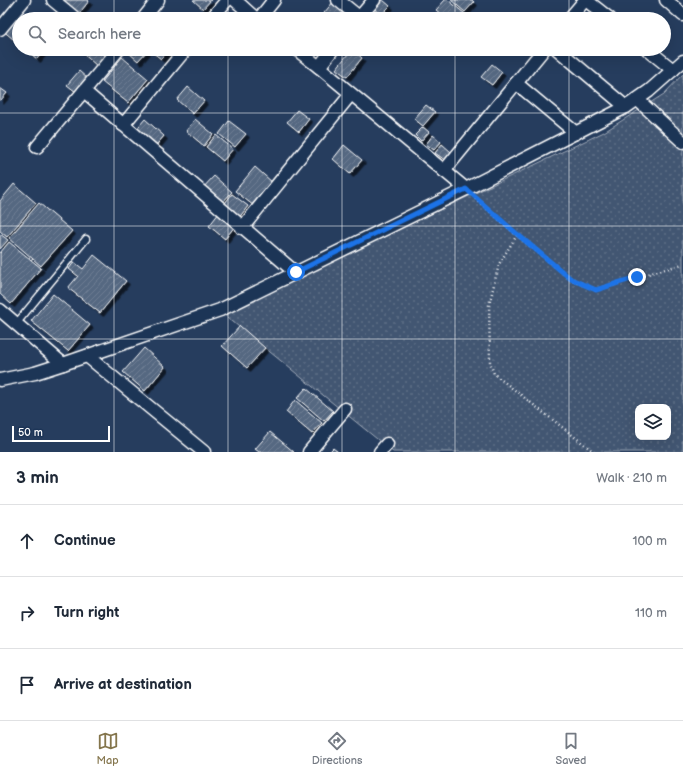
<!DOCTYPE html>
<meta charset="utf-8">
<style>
:root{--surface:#fff;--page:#f2f2f3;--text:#1f2937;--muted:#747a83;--line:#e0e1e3;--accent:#84754c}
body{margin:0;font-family:"Balsamiq Sans",sans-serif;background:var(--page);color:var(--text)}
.controls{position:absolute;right:12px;bottom:12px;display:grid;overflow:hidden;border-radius:8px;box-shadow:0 4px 16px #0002}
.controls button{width:36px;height:36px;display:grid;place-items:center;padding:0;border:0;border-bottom:1px solid var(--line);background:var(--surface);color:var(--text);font:20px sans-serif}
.scale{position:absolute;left:12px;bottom:10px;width:98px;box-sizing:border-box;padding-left:4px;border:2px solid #fff;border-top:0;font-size:11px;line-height:14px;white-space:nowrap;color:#fff;-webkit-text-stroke:3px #1d3557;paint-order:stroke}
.stop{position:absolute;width:12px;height:12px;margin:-9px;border:3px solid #1a73e8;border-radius:50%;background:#fff}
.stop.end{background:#1a73e8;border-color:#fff;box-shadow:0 1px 4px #0008}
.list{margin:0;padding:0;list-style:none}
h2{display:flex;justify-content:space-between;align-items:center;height:52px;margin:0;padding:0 16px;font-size:17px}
h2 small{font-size:13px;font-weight:400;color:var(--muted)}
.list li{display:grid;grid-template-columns:26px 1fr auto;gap:12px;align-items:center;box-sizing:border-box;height:72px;padding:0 16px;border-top:1px solid var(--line)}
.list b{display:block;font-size:15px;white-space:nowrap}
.list em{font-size:13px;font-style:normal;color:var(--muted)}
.icon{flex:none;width:22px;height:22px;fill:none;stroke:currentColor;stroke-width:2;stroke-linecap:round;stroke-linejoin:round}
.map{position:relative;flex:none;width:683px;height:452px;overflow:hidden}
.search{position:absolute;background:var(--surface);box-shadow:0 4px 16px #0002;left:12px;right:12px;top:12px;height:44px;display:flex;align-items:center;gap:10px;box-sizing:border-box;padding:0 14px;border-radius:22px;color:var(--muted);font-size:15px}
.sheet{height:268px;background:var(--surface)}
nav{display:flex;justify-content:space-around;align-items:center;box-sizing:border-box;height:56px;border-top:1px solid var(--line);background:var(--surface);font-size:11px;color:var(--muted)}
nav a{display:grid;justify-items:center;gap:2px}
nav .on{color:var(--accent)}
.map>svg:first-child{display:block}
.grass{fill:url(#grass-dots);stroke:#a0aab8;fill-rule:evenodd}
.building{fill:url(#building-hatch);stroke:#fff;filter:url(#shadow)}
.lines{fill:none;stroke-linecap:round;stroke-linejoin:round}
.lane-casing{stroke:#fff;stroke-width:9}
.street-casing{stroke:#fff;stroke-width:15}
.path{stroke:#fff;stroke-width:2.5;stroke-dasharray:1 3;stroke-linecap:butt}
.lane{stroke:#1d3557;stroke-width:6}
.street{stroke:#1d3557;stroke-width:12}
.route{stroke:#1a73e8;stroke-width:5}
.grid{fill:none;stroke:#fff;stroke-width:1;stroke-opacity:0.55}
</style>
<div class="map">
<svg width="683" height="452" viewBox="0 0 683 452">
<defs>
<pattern id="grass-dots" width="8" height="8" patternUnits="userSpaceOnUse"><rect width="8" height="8" fill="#425672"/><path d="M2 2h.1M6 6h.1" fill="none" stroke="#5e6f87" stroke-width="1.8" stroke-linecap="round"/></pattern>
<pattern id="building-hatch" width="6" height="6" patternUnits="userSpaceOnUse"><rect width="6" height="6" fill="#556781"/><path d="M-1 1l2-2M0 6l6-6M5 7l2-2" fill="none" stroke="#6e7e94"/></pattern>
<filter id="shadow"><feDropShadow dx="3.5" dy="3.5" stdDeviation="0" flood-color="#0009"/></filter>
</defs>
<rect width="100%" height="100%" fill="#263d5e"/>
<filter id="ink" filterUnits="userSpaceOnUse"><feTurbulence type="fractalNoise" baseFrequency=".025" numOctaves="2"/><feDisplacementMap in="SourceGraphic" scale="8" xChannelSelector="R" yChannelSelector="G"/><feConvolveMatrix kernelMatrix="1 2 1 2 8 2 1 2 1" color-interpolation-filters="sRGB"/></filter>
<g filter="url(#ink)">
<path class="grass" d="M683,74V452H393L222,313L604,132L664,94ZM638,407H668V437H638Z"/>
<g class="building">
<path d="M62,0H88L89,1L78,15Z"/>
<path d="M193,0H211L203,9Z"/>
<path d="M377,0H383L390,6L381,15L372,7Z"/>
<path d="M445,0H448L465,14L461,19H447L436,10Z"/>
<path d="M451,0H472L474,2L465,12Z"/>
<path d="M334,1L349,14L345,19H331L324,13Z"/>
<path d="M153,13L160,19H148Z"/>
<path d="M14,15L19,20V44L1,29Z"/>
<path d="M25,49H45L37,59Z"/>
<path d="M82,49H104L108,53L97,66L80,51Z"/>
<path d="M130,49H145L147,51L138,61L128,52Z"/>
<path d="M154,49H170L161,59L152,52Z"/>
<path d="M352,49L362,58L347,77L336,69Z"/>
<path d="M122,57L148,79L128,103L102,82Z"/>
<path d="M492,64L502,72L492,85L481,77Z"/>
<path d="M79,71L88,79L76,92L67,85Z"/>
<path d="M188,87L204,101L193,114L177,100Z"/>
<path d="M0,88L7,93L0,101Z"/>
<path d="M426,105L435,112L423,126L414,119Z"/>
<path d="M297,110L309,119L299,132L287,122Z"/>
<path d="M145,119L164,136L153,149L134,132Z"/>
<path d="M195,119L213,134L204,146L186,131Z"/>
<path d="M229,121L246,134L235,147L219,134Z"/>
<path d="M423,127L429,132L421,141L415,135Z"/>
<path d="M216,135L233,149L223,161L206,147Z"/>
<path d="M433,135L441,142L434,150L426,144Z"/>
<path d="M442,144L451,152L445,160L435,153Z"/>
<path d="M344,145L362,160L350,174L333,159Z"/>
<path d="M255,167L273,183L254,206L235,191Z"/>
<path d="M214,176L232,192L219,206L201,190Z"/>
<path d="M14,184L36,203L7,237L0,231V201Z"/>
<path d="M232,194L248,206L238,219L222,207Z"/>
<path d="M39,203L72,231L41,266L9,238Z"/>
<path d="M219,213L235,226L225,239L209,226Z"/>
<path d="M0,234L8,240L0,249Z"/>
<path d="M9,242L41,268L11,304L0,294V253Z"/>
<path d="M94,255L126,281L100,313L68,288L78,276L69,269L74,262L83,269Z"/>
<path d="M53,294L90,325L68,351L31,321Z"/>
<path d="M240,326L265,348L247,368L222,346Z"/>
<path d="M144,348L165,367L145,391L123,372Z"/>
<path d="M306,388L333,411L324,421L297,398Z"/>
<path d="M295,400L322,423L312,434L286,412Z"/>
<path d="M270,432L294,452H259L255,449Z"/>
<path d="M333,448L338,452H329Z"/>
</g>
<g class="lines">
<g class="lane-casing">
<path id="lane" d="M16,324L86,239"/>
</g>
<g class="street-casing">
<g id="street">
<path d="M53,0L76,19"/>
<path d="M235,0L256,19"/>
<path d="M338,0L359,17"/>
<path d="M586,0L610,19"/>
<path d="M666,0L683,15"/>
<path d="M143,19L158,0"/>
<path d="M211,19L227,0"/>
<path d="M259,19L274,0"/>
<path d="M358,19L374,0"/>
<path d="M569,19L585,0"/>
<path d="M0,29L24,0"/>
<path d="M296,49L319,67L466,189"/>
<path d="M557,49L626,107"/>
<path d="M647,49L673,70"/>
<path d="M319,67L333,49"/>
<path d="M516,83L576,133"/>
<path d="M84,91L296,273"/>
<path d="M638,100L683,142"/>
<path d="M123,125L186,49"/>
<path d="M37,147L119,49"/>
<path d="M444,171L544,49"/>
<path d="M242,228L351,94"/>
<path d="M0,310L63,364"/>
<path d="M87,356L204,452"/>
<path d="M0,380L35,373L63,364L220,310L466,189L626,107L649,91L683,61"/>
<path d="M309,452L345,409"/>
<path d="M380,452L387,444"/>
</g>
</g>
<g class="path">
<path d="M475,198L517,235L571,279L596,290L637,277L683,264"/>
<path d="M517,235L499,264L489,305L490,362L494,374L594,452"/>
</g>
<use href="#lane" class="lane"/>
<use href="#street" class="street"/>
</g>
</g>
<g class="lines" filter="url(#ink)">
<path class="route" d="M296,272L466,189L517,234L571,279L596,290L637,277"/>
</g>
<path class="grid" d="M114,0V19M228,0V19M342,0V19M455,0V19M569,0V19M114,49V452M228,49V452M342,49V452M455,49V452M569,49V452M0,113H683M0,226H683M0,339H683"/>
</svg>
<div class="controls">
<button><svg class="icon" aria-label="layers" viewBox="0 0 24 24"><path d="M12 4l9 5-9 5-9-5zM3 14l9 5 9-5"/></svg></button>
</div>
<div class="scale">50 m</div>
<div class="stop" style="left:296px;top:272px"></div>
<div class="stop end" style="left:637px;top:277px"></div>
<div class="search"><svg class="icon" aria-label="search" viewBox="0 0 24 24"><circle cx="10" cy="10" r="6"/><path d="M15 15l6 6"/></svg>Search here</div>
</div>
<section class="sheet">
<h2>3 min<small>Walk · 210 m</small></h2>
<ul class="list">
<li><svg class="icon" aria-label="ahead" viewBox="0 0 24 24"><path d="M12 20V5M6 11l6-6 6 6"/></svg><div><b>Continue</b></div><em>100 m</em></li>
<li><svg class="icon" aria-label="right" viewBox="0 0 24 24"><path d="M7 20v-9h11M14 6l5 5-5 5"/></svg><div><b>Turn right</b></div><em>110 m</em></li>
<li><svg class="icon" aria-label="arrive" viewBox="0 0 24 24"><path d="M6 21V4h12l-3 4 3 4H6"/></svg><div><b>Arrive at destination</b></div></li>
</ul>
</section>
<nav>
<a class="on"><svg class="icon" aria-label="map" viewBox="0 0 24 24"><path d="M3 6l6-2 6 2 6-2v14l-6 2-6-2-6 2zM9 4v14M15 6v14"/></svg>Map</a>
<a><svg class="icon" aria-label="directions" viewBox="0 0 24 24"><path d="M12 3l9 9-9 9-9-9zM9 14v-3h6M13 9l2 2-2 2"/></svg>Directions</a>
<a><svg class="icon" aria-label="saved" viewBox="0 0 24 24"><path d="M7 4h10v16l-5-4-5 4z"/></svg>Saved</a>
</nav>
